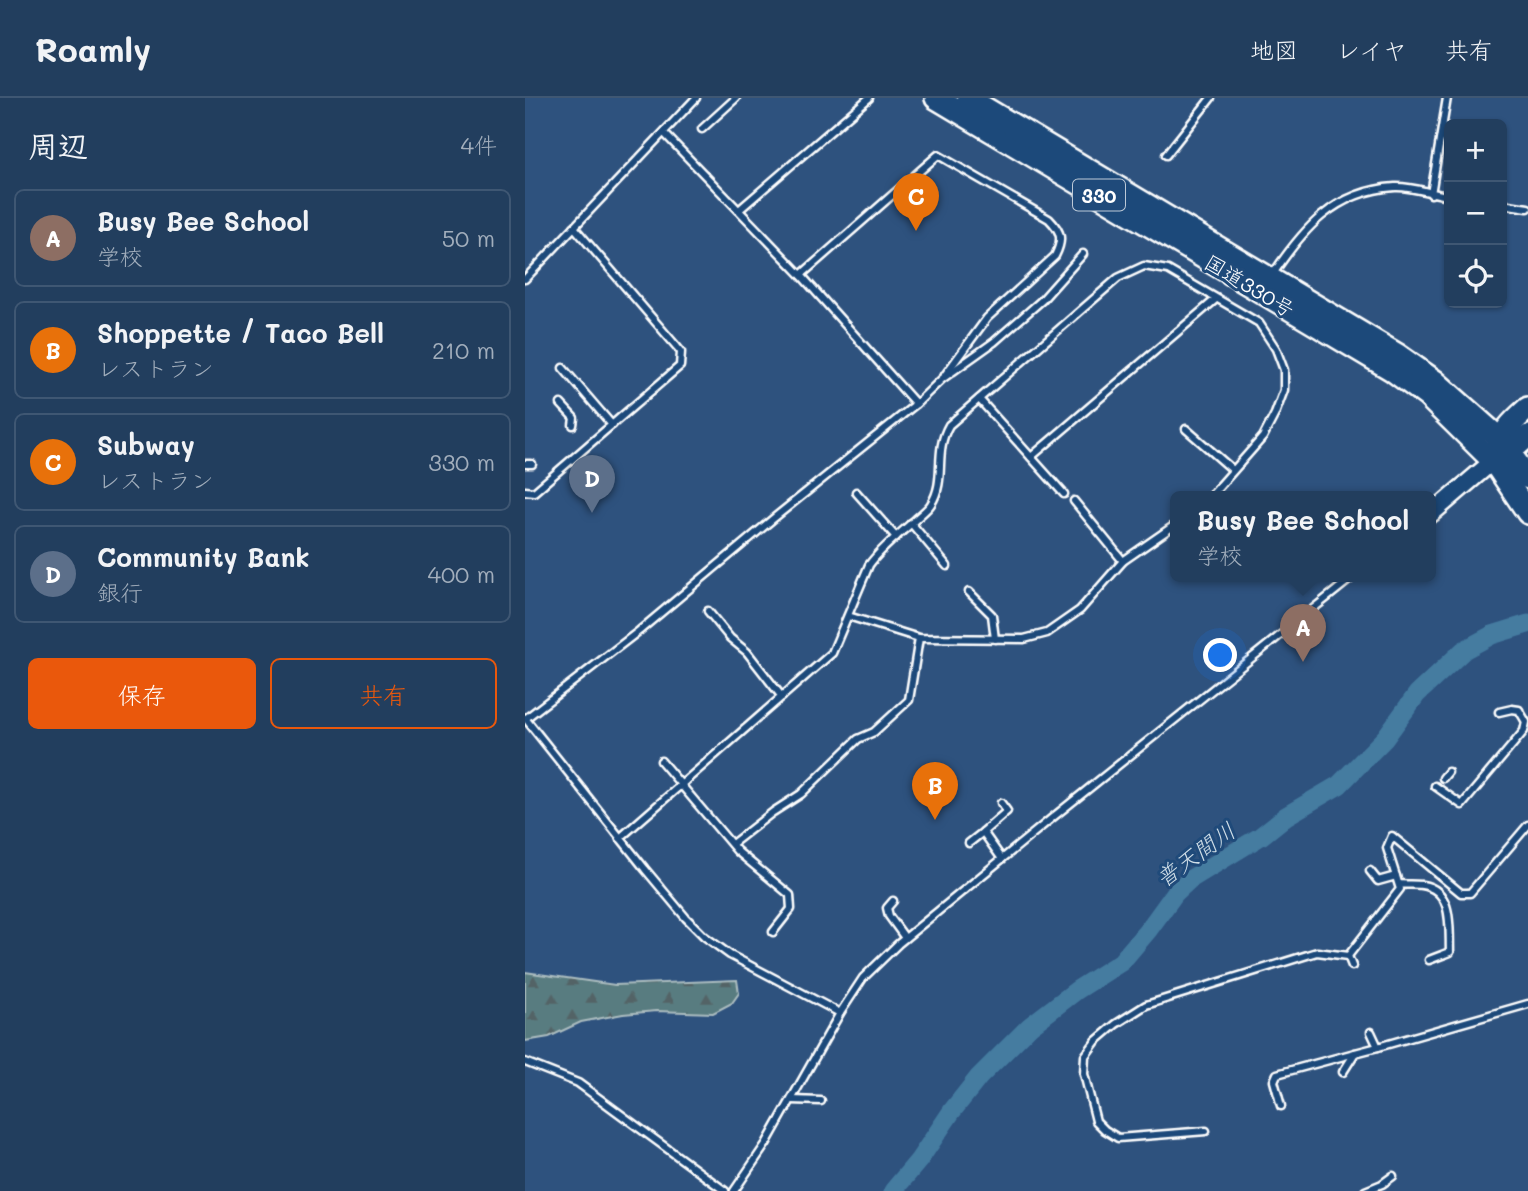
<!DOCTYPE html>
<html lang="ja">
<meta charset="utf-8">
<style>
:root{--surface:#223e5e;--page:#2e4967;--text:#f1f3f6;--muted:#a2aebc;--line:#3f5773;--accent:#ea580c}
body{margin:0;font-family:Mali,"Klee One",sans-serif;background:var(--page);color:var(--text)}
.controls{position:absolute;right:21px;top:21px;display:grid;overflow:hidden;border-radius:10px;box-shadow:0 2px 5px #0004}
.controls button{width:63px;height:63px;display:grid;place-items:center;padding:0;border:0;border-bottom:2px solid var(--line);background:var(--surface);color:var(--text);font:35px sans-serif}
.you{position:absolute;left:696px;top:558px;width:24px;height:24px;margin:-18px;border:5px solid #fff;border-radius:50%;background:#1a73e8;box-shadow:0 0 0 10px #1a73e833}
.badge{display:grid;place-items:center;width:46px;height:46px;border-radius:50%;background:var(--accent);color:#fff;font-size:23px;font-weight:700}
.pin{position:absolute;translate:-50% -58px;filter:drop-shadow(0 2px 4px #0008)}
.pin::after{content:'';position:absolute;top:37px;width:24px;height:21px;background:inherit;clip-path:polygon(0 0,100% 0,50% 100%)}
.popup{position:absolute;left:645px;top:393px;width:266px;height:91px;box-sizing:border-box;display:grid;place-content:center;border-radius:10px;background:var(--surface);filter:drop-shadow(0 2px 5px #0005);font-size:23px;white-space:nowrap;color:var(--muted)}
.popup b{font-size:26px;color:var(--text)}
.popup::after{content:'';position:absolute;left:50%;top:100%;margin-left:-14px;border:14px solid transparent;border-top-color:var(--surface)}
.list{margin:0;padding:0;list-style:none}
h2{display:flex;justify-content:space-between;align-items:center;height:91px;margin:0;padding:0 28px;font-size:30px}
h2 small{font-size:23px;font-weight:400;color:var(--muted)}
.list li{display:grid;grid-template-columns:46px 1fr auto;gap:21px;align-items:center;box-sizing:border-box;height:98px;margin:0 14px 14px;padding:0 14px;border:2px solid var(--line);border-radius:10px}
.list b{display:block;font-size:26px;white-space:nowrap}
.list p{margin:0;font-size:23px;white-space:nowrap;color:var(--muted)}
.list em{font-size:23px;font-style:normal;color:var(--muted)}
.actions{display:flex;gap:14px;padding:21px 28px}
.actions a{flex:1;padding:16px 0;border:2px solid var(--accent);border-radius:10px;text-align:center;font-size:24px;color:var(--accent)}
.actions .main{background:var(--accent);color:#fff}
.icon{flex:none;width:38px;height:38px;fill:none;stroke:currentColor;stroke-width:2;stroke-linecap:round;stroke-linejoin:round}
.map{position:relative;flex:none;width:1003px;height:1093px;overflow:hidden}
header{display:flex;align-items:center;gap:42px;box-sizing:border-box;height:98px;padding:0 35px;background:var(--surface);border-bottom:2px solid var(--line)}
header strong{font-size:33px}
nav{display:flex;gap:38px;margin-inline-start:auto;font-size:24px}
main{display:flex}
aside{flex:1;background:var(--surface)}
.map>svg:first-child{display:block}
.forest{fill:url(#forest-firs);stroke:#acbdc0;stroke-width:2}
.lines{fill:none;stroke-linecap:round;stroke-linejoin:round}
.river{stroke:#447ba0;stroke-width:19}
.service-casing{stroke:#fff;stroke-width:11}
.tertiary-casing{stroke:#fff;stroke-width:21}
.primary-casing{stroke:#fff;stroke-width:26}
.trunk-casing{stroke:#fff;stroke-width:26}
.service{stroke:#1f4a7a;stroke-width:6}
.tertiary{stroke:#1f4a7a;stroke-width:16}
.primary{stroke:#1f4a7a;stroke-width:21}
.trunk{stroke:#1f4a7a;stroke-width:21}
.labels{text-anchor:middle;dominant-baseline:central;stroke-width:6;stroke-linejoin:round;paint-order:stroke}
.shield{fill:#1f4a7a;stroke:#bcc9d7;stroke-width:2}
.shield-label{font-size:19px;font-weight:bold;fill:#fff}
.street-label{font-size:21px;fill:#fff;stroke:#1f4a7a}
.water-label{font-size:23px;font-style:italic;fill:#d0dee7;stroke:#1f4a7a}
</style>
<header>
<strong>Roamly</strong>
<nav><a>地図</a><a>レイヤ</a><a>共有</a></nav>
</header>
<main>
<aside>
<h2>周辺<small>4件</small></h2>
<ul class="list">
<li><span class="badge" style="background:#8d6e63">A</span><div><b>Busy Bee School</b><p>学校</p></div><em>50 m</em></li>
<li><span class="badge" style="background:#e8710a">B</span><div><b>Shoppette / Taco Bell</b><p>レストラン</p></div><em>210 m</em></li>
<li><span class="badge" style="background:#e8710a">C</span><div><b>Subway</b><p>レストラン</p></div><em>330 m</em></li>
<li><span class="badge" style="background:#5c6f8a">D</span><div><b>Community Bank</b><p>銀行</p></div><em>400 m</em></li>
</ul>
<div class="actions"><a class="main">保存</a><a>共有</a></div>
</aside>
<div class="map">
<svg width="1003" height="1093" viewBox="0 0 1003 1093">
<defs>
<pattern id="forest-firs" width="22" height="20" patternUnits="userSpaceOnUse" patternTransform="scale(1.75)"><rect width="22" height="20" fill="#597b80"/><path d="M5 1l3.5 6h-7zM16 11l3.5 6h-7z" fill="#526466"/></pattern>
</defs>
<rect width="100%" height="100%" fill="#2e527e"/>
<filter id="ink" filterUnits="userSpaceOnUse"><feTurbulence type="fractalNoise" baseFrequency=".0143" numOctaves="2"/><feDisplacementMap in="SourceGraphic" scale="14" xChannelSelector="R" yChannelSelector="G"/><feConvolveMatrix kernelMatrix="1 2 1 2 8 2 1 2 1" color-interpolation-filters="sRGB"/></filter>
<g filter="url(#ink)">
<path class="forest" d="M0,874L90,887L212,882L214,895L207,905L188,915L131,913L98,916L56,924L24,939L0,943Z"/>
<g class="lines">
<path class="river" d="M368,1093L394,1062L427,1013L454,979L505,928L552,892L596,864L624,831L650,795L664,782L736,738L761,718L814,687L860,640L892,596L939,552L967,537L1003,526"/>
<g class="service-casing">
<g id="service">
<path d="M177,31L211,0"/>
<path d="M139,35L276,177L391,306"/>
<path d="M641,57L686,0"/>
<path d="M906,96L922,0"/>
<path d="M977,106L1003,110"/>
<path d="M214,112L344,0"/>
<path d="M276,177L413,57L524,121C537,134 538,142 530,158L462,220L420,277"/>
<path d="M746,179C777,132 809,93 870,89C887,88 907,96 924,98"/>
<path d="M0,181L171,0"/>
<path d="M38,270L87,327"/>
<path d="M454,301L539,396"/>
<path d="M36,306L49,320L48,327"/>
<path d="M661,331L708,372"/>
<path d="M506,359L691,201"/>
<path d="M0,366H7"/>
<path d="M0,393L9,394L155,268L156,254L152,249L49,129"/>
<path d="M331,394L371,439"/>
<path d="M549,403L598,463"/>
<path d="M386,425L422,468"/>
<path d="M444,494L467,517L470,541"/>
<path d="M183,513L205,540L222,554L257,599"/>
<path d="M323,518L394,540L499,541L522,535L555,512L598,463L650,427"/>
<path d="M0,620L120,771L161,820L179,838L205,857L315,915"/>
<path d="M0,621L114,533L249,420L391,306L417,281L469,244L517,202L558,156"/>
<path d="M136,663L212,753L265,797L266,811L248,834"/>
<path d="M918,680L923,674"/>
<path d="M910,688L937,707L999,633L1001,624L994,612L987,611L974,614"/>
<path d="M458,734L482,713L476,705"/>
<path d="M95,740L307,555L344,467C357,449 375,436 391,421C396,416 403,411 406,406C422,381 408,355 424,327L593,180L619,168L643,172L734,225L751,251L759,272V292L750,316L738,339L686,398"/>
<path d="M444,745L458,734L477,761"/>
<path d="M207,746L248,714L276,696L333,641L349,634L384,602L394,540"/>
<path d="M845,773L853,783L871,778"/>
<path d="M874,786C881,787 889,786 897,787C929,792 924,829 925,854L904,862"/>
<path d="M368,803L362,810L364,818L380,840"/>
<path d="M823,858L875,791L862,750L867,738L936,795H945L1003,727"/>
<path d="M853,949L1003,906"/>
<path d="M0,964L53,985L200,1093"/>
<path d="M818,974L830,955L853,949L846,934"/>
<path d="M267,1002L296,1003"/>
<path d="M756,1008L749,983L752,976L830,955"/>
<path d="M681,1033L593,1040L580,1032L571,1023L559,976L560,958L571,943L591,926L621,907L792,854L823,858L827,868"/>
<path d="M209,1093L241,1046L315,915L338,880L373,846L527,720L829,478"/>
<path d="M840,1093L857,1086L868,1078"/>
</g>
</g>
<g class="tertiary-casing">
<path id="tertiary" d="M906,416L968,363"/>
</g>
<g class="primary-casing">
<g id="primary">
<path d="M970,355C976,335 987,324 1003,310"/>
<path d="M970,362L985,354L1003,338"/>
</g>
</g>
<g class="trunk-casing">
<g id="trunk">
<path d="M411,0L867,272L902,298L968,363L1003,415"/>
<path d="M443,0L873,257L910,283L974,340L1003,380"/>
</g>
</g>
<use href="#service" class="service"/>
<use href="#tertiary" class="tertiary"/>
<use href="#primary" class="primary"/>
<use href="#trunk" class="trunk"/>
</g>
</g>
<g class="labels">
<rect class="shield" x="548" y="81.5" width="52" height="31" rx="5"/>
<g class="shield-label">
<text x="574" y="97">330</text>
</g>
<g class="street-label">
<text transform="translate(725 187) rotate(31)">国道330号</text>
</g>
<g class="water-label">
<text transform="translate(670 756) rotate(-36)">普天間川</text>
</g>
</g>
</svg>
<div class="controls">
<button>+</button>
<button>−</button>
<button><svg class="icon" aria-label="locate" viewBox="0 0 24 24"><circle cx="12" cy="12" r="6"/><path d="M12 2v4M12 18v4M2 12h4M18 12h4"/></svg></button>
</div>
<div class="you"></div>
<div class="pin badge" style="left:778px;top:564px;background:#8d6e63">A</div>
<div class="popup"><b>Busy Bee School</b>学校</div>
<div class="pin badge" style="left:410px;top:722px;background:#e8710a">B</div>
<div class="pin badge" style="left:391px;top:133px;background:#e8710a">C</div>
<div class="pin badge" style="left:67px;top:415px;background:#5c6f8a">D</div>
</div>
</main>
